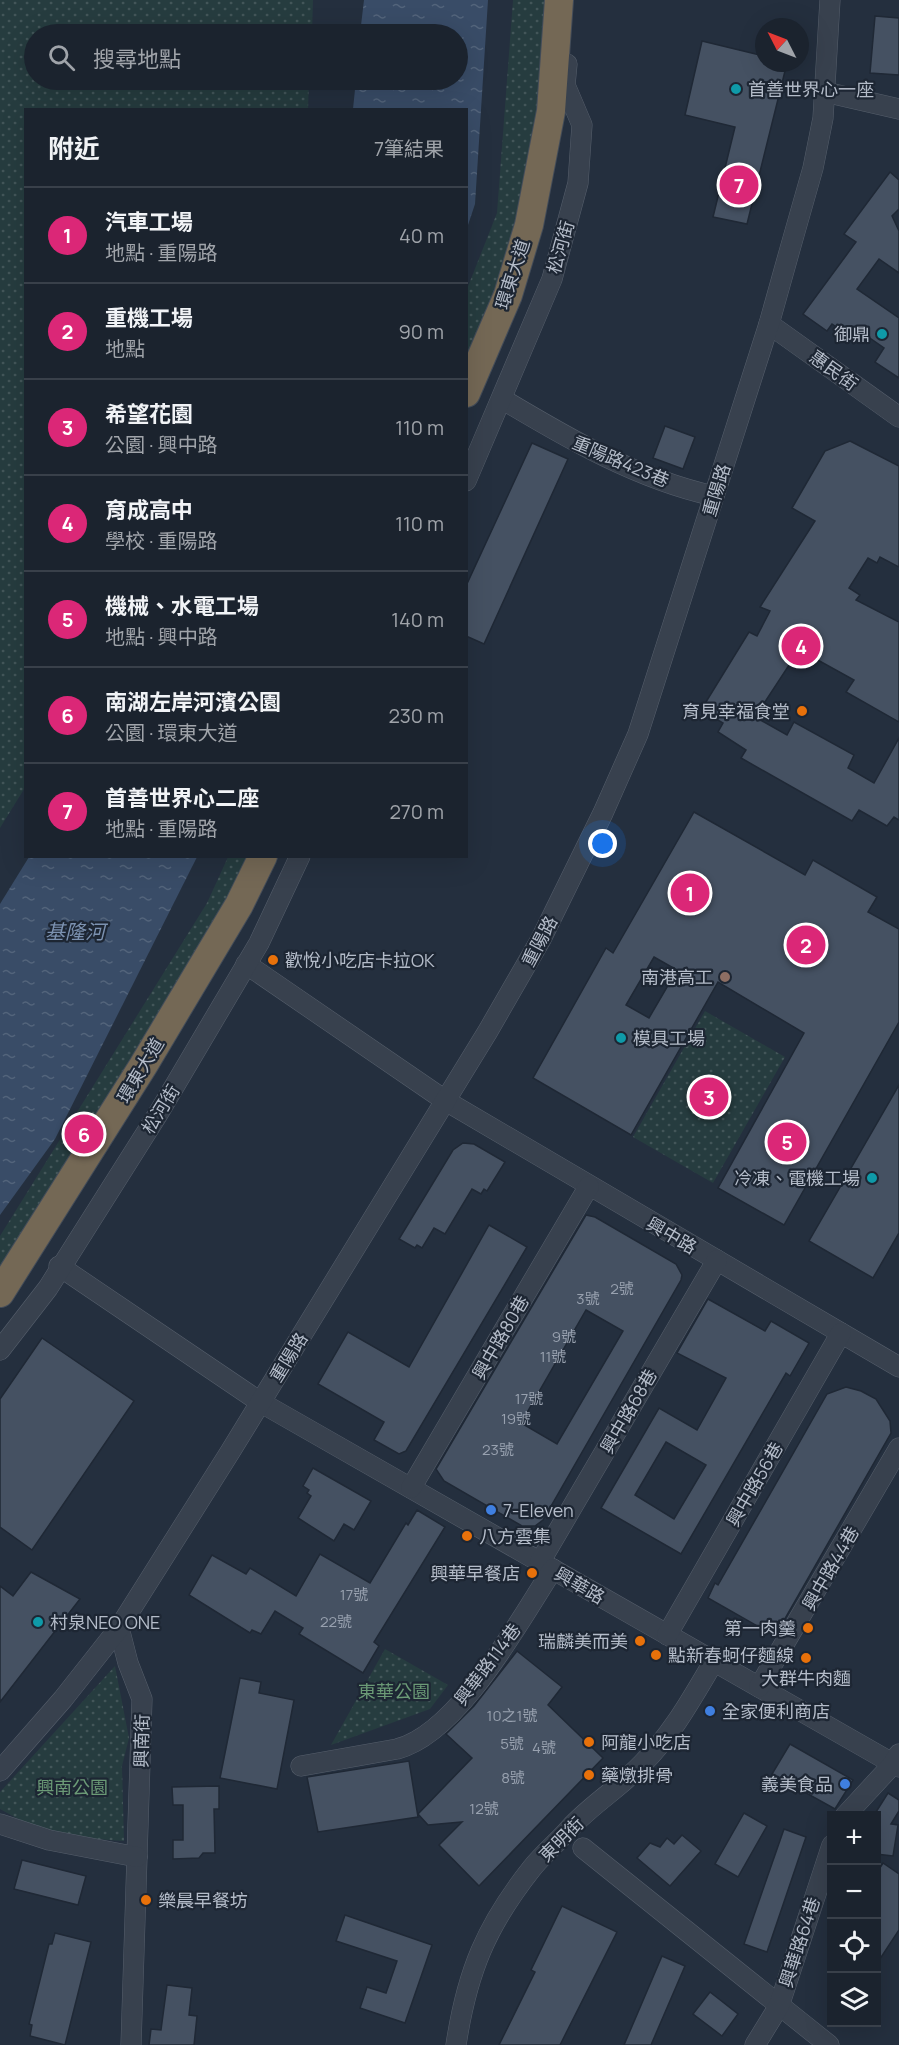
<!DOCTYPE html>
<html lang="zh-TW">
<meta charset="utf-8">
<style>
:root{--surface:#1b232e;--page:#242b36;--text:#f1f3f6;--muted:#a0a4aa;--line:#39404a;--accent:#db2777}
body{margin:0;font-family:Manrope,"Noto Sans TC",sans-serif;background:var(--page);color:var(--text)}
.controls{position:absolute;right:18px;bottom:18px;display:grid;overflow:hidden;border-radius:0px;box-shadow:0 6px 24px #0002}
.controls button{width:54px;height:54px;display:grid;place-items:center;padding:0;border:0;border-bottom:2px solid var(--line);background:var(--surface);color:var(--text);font:30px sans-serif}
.compass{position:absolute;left:755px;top:18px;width:54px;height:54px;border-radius:50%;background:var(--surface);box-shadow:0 6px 24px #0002;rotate:312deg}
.you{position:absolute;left:603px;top:844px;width:21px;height:21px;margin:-15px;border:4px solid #fff;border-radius:50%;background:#1a73e8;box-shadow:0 0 0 9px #1a73e833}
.badge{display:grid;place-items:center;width:39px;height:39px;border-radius:50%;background:var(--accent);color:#fff;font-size:20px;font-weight:700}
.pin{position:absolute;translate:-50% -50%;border:3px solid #fff;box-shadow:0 2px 6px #0006}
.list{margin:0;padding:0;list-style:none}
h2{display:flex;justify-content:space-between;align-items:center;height:78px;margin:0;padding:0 24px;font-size:26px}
h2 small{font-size:20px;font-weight:400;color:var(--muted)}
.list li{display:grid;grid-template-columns:39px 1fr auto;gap:18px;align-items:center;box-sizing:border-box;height:96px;padding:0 24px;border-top:2px solid var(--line)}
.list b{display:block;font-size:22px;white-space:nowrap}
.list p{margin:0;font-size:20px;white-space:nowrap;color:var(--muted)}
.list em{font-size:20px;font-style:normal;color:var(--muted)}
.icon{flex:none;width:33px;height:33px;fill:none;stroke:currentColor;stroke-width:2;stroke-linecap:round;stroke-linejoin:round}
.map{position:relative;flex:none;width:899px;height:2045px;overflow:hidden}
.search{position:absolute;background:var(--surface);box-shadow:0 6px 24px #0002;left:24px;top:24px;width:444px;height:66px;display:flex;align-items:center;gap:15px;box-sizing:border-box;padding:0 21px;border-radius:33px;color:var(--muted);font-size:22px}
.panel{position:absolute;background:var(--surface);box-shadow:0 6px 24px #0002;left:24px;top:108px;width:444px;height:750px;border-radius:0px}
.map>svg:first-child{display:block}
.park{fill:url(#park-dots)}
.water{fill:url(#water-ripples)}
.building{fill:#455162;stroke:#1f2835;stroke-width:1.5;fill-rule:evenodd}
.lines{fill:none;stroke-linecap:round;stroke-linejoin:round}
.minor-casing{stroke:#565f6c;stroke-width:21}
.highway-casing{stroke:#434c59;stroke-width:30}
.minor{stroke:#38414e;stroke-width:20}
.highway{stroke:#746855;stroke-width:28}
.culture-dot{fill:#0f9aa8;stroke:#1d2633;stroke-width:2}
.food-dot{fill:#e8710a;stroke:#1d2633;stroke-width:2}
.education-dot{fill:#8d6e63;stroke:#1d2633;stroke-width:2}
.shop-dot{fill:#3f7fe0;stroke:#1d2633;stroke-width:2}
.labels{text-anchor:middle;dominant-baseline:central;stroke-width:4.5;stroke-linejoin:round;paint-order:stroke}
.number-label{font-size:15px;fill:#98a1af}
.poi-label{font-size:18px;fill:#b4bcc9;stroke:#1d2633;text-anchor:start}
.street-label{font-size:18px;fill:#b4bcc9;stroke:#1d2633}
.park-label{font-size:18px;fill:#6b9a76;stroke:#1d2633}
.water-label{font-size:20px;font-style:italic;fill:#7c92b1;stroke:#1d2633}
</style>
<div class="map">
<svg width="899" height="2045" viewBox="0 0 899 2045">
<defs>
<pattern id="park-dots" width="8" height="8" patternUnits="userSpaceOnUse" patternTransform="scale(1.5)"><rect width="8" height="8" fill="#263c3f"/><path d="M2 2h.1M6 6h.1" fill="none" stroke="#435659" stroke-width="1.8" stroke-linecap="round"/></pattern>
<pattern id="water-ripples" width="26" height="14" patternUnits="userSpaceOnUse" patternTransform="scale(1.5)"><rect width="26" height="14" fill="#394c67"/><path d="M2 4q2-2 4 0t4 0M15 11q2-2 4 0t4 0" fill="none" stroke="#53647b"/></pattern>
</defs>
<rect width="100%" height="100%" fill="#242f3e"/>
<g class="park">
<path d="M0,0H313L312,34H34V80H309L308,109L26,110V786L0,828Z"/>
<path d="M513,0H555L554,14L513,248L467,375V289L497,213Z"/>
<path d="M228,857H259L0,1288V1236L207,903Z"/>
<path d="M705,1011L785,1057L713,1183L633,1137Z"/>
<path d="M385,1649L448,1685L430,1709L331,1745Z"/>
<path d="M115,1666L129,1738L122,1766L124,1841C75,1838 44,1835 0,1809V1792Z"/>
</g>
<g class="water">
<path d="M364,0H488L475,204L467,228L466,110L353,109L356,80H458V34H360Z"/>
<path d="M29,857H197L55,1139L0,1215V904Z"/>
</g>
<g class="building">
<path d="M875,16L899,18V75L870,73Z"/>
<path d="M702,41L764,56V63H787L747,224L713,217L735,127L685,115Z"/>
<path d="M890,172L899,180V209L892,216L899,231V273L879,259L857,289L899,318V378L875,362L884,348L858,330L854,339L832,324L827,331L803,314L856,242L844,234Z"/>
<path d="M665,426L695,437L683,469L653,458Z"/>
<path d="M850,441L899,466V567L880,557L877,563L868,558L849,588L860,595L856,600L899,622V722L846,692L854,680L807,654L801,664L793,659L755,717L787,735L794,722L854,755L848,768L874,783L899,738V820L894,817L887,826L859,810L852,821L741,758L746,750L718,732L723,723L701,710L749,632L757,636L770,611L760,607L815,521L792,508L825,451Z"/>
<path d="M532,443L568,459L484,644L466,636V586Z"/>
<path d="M694,812L805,875L813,860L877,897L868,912L899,929V1022L784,1225L718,1188L804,1033L718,982L631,1135L533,1078L606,948L613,953ZM654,957L677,970L649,1018L626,1005Z"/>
<path d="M899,1085V1233L873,1278L809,1241Z"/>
<path d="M463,1143L474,1144L505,1162L487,1191L484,1189L481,1194L472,1189L445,1234L434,1228L422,1248L417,1245L415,1248L399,1239L453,1150Z"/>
<path d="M586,1215L595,1217L676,1264L682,1275L681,1280L543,1520L535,1526H522L444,1481L436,1469ZM586,1310L623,1331L557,1444L521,1423Z"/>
<path d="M489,1225L527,1247L406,1451L399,1454L374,1440L384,1422L318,1384L348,1332L409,1367Z"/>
<path d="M708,1299L765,1331L771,1321L809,1343L790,1376L786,1373L681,1554L601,1508L659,1408L697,1430L726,1378L677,1353ZM666,1442L706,1465L674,1519L635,1495Z"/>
<path d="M42,1338L134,1401L32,1550L0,1527V1399Z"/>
<path d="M846,1387L861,1391L876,1399L890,1421L891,1433L775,1636L708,1598L715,1583L718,1585L827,1394Z"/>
<path d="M313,1468L371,1501L354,1530L344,1524L334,1541L298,1518L311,1496L307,1493L309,1490L303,1486Z"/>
<path d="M417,1510L445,1527L374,1642L379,1646L363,1673L299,1634L303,1628L275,1611L261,1634L252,1630L250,1633L189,1595L212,1555L246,1574L250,1568L296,1596L320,1554L370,1583L406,1523L408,1525Z"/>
<path d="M31,1572L80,1599L0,1702V1586L13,1596Z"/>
<path d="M517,1651L562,1687L548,1705L603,1758L479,1886L439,1845L462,1822L428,1825L418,1814L472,1758L446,1734L474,1706Z"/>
<path d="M240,1678L261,1682L259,1693L294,1700L277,1789L220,1778Z"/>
<path d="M790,1744L853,1780L835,1809L772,1774Z"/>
<path d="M409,1761L418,1817L318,1832L307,1777Z"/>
<path d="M219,1786V1809H214L215,1853H203L199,1858L173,1859V1840H183V1805H173L172,1787Z"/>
<path d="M888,1793L899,1800V1811L891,1824L898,1825L893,1856L876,1854V1812Z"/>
<path d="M744,1813L767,1826L738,1877L715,1864Z"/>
<path d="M784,1829L806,1837L767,1952L744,1944Z"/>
<path d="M682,1835L701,1851L670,1886L637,1858L650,1843L660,1847L667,1838L674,1844Z"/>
<path d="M22,1860L86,1876L78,1905L14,1889Z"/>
<path d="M883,1863L899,1874V1930L876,1965V1874Z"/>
<path d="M562,1906L617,1932L560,2045H499L535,1972L531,1970Z"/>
<path d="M345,1915L432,1945L405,2023L360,2008L367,1987L386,1993L397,1961L336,1941Z"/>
<path d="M55,1933L91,1942L65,2045L30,2036L32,2025L29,2024L49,1944H52Z"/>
<path d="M662,1956L685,1966L651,2045H624Z"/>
<path d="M167,1985L192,1988L189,2015L197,2016L194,2045H149L151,2029L161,2030Z"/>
<path d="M710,1992L738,2014L722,2036L693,2014Z"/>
</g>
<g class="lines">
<g class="minor-casing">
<g id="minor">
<path d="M825,92L899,109"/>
<path d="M769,324L899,417"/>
<path d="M502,399C569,439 637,479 714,496"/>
<path d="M466,481L552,279L578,183L582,125L565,85L567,64"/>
<path d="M246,964L446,1101L899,1367"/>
<path d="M59,1266L260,1402L899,1767"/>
<path d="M0,1350L48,1288L158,1114L259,943L300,856"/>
<path d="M411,1488L589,1186"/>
<path d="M540,1562L717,1260"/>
<path d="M119,1628L128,1663L142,1699L131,2045"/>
<path d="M667,1635L841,1333"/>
<path d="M759,1687L899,1448"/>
<path d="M301,1766L397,1749C459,1733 519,1621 553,1569"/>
<path d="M0,1771L63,1699L119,1628L230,1452L488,1031L541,939L603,813L638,734L769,324L790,249L813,168L823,118L830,0"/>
<path d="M845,1816L893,1764L899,1754"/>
<path d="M0,1824L49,1840L137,1857"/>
<path d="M583,1848L829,2045"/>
<path d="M456,2045C467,1972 486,1926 532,1868C543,1854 558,1842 570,1828C591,1805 619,1788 641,1765C672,1735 692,1698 714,1661"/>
<path d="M755,2045L779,2006L832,1845"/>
</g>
</g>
<g class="highway-casing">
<g id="highway">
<path d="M466,393L508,295L529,225L551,111L559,0"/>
<path d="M0,1293L143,1066L239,905L263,856"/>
</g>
</g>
<use href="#minor" class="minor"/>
<use href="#highway" class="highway"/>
</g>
<g class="culture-dot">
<circle cx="736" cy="89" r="6"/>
<circle cx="882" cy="334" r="6"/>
<circle cx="621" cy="1038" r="6"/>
<circle cx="872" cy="1178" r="6"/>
<circle cx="38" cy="1622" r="6"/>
</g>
<g class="food-dot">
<circle cx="802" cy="711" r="6"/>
<circle cx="273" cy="960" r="6"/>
<circle cx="467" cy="1536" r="6"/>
<circle cx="532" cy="1573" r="6"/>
<circle cx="808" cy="1628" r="6"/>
<circle cx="640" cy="1641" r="6"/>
<circle cx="656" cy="1655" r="6"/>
<circle cx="806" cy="1658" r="6"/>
<circle cx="589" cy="1742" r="6"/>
<circle cx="589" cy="1775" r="6"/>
<circle cx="146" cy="1900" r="6"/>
</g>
<circle class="education-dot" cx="725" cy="977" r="6"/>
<g class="shop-dot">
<circle cx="491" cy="1510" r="6"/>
<circle cx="710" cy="1711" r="6"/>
<circle cx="845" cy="1784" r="6"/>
</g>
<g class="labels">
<g class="number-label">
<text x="622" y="1288">2號</text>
<text x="588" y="1298">3號</text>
<text x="564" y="1336">9號</text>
<text x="553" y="1356">11號</text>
<text x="529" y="1398">17號</text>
<text x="516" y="1418">19號</text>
<text x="498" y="1449">23號</text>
<text x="354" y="1594">17號</text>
<text x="336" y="1621">22號</text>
<text x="512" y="1715">10之1號</text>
<text x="512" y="1743">5號</text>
<text x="544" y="1747">4號</text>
<text x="513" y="1777">8號</text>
<text x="484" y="1808">12號</text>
</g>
<g class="poi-label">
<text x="748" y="89">首善世界心一座</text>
<text x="870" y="334" text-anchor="end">御鼎</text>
<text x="790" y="711" text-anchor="end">育見幸福食堂</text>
<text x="285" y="960">歡悅小吃店卡拉OK</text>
<text x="713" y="977" text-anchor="end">南港高工</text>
<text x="633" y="1038">模具工場</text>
<text x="860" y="1178" text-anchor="end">冷凍、電機工場</text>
<text x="503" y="1510">7-Eleven</text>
<text x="479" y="1536">八方雲集</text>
<text x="520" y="1573" text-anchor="end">興華早餐店</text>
<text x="50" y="1622">村泉NEO ONE</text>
<text x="796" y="1628" text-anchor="end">第一肉羹</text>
<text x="628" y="1641" text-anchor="end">瑞麟美而美</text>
<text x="668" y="1655">點新春蚵仔麵線</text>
<text x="806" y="1678" text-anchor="middle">大群牛肉麵</text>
<text x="722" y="1711">全家便利商店</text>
<text x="601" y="1742">阿龍小吃店</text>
<text x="601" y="1775">藥燉排骨</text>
<text x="833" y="1784" text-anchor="end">義美食品</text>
<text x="158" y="1900">樂晨早餐坊</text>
</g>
<g class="street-label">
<text transform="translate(560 247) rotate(-74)">松河街</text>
<text transform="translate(512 274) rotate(-72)">環東大道</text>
<text transform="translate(834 370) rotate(36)">惠民街</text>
<text transform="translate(621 461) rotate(23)">重陽路423巷</text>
<text transform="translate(716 490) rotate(-73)">重陽路</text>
<text transform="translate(539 941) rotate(-62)">重陽路</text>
<text transform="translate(140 1070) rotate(-59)">環東大道</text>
<text transform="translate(160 1109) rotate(-58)">松河街</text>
<text transform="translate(672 1235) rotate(30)">興中路</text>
<text transform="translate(500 1337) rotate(-60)">興中路80巷</text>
<text transform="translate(288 1357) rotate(-58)">重陽路</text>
<text transform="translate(628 1411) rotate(-60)">興中路68巷</text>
<text transform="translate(754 1484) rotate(-60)">興中路56巷</text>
<text transform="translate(830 1568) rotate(-60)">興中路44巷</text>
<text transform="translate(580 1585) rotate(30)">興華路</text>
<text transform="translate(487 1664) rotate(-53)">興華路114巷</text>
<text transform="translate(141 1741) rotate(-89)">興南街</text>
<text transform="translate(561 1839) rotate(-45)">東明街</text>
<text transform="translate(799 1942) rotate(-72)">興華路64巷</text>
</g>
<g class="park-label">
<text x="394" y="1691">東華公園</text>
<text x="72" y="1787">興南公園</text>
</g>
<g class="water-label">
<text x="75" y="931">基隆河</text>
</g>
</g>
</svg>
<div class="controls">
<button>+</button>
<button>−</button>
<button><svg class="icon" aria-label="locate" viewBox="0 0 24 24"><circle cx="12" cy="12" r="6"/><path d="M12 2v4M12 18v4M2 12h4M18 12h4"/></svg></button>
<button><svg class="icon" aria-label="layers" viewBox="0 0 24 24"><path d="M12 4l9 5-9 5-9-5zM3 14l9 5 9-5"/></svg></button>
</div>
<svg class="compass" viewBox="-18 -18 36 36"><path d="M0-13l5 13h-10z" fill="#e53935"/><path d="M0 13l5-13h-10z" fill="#a0a4aa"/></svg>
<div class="you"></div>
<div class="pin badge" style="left:690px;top:893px">1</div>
<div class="pin badge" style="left:806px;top:945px">2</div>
<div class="pin badge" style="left:709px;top:1097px">3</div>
<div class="pin badge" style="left:801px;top:646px">4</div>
<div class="pin badge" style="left:787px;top:1142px">5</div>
<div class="pin badge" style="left:84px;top:1134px">6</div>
<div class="pin badge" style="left:739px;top:185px">7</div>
<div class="search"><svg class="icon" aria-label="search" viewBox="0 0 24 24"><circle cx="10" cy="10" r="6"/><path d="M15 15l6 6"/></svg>搜尋地點</div>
<section class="panel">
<h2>附近<small>7筆結果</small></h2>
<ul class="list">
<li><span class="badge">1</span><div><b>汽車工場</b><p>地點 · 重陽路</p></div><em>40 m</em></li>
<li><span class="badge">2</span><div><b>重機工場</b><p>地點</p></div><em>90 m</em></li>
<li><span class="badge">3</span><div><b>希望花園</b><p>公園 · 興中路</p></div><em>110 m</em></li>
<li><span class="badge">4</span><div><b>育成高中</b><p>學校 · 重陽路</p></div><em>110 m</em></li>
<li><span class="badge">5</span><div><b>機械、水電工場</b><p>地點 · 興中路</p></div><em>140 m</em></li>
<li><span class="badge">6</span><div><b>南湖左岸河濱公園</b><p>公園 · 環東大道</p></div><em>230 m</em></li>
<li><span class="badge">7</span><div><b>首善世界心二座</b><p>地點 · 重陽路</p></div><em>270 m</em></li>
</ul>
</section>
</div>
